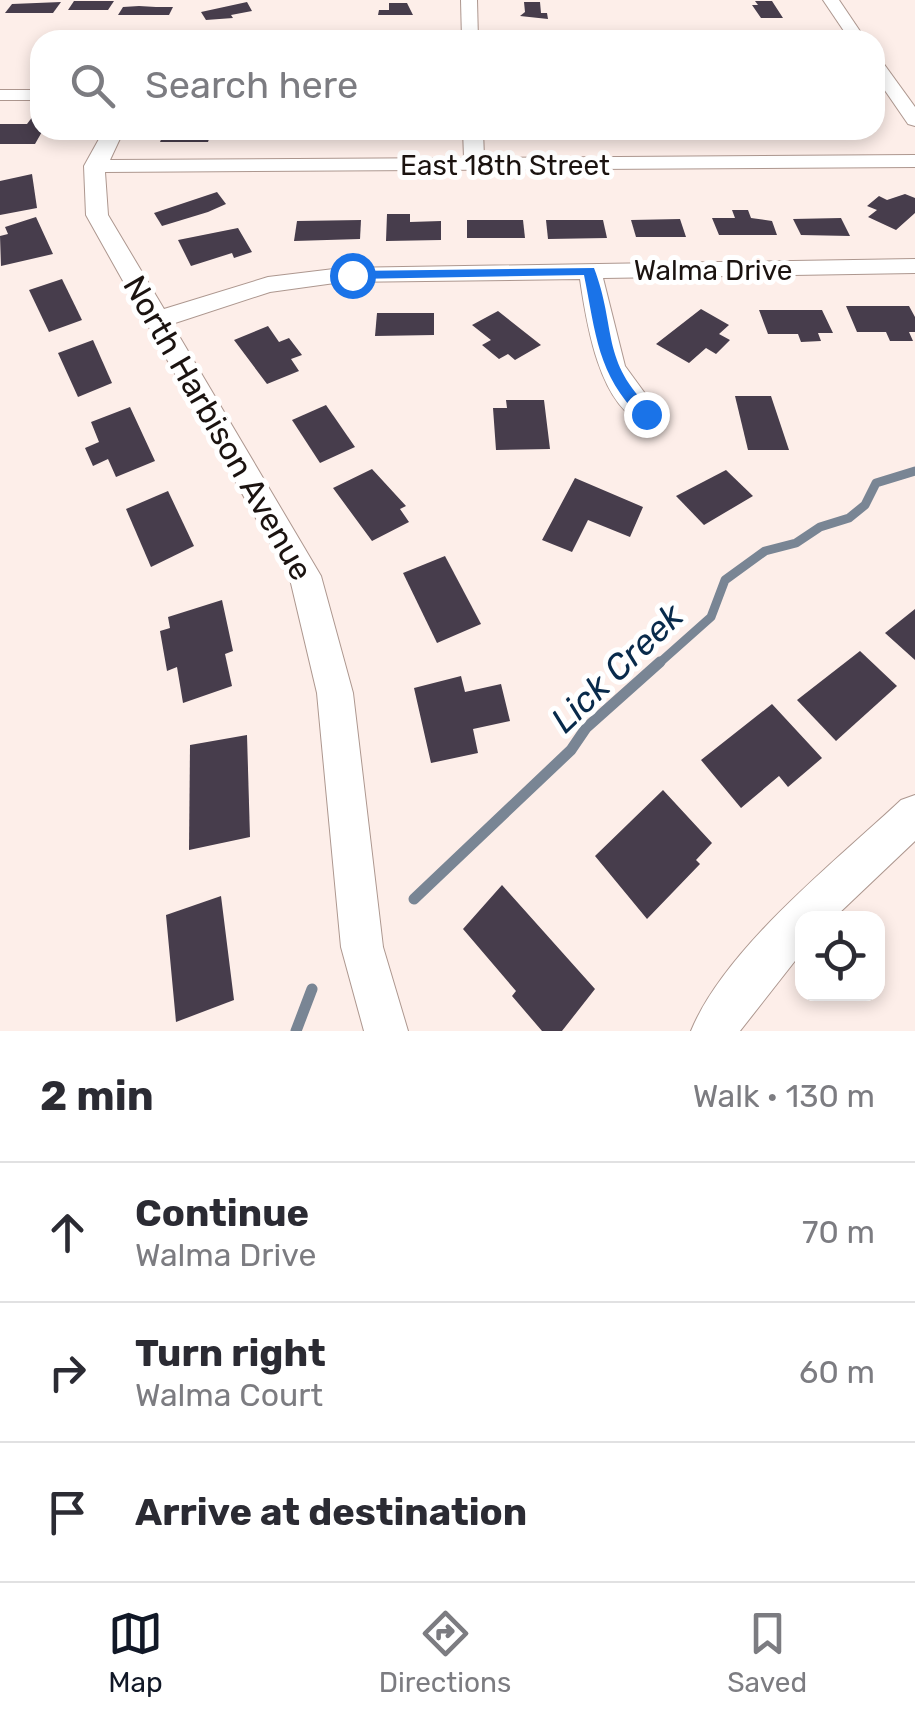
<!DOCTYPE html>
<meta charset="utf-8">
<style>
:root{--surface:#fff;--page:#f2f2f3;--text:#2b2b33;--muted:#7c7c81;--line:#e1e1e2;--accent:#111827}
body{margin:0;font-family:Rubik,sans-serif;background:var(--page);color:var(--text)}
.controls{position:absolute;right:30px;bottom:30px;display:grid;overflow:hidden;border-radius:20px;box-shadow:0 5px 15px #0003}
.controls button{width:90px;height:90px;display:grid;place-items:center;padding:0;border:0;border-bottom:2px solid var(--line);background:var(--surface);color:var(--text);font:50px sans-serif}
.stop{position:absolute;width:30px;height:30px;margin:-22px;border:8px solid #1a73e8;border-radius:50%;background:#fff}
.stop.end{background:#1a73e8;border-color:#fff;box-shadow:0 2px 10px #0008}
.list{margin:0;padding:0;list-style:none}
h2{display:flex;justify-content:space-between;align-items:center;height:130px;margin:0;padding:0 40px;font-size:42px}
h2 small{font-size:32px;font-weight:400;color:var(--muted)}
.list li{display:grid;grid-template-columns:65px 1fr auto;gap:30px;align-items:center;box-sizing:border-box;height:140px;padding:0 40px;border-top:2px solid var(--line)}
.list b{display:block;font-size:38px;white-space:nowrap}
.list p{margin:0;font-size:32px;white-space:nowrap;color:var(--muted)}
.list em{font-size:32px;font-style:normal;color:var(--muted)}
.icon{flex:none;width:55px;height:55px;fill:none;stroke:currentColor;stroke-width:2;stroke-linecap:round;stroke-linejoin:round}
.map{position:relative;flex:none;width:915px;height:1031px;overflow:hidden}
.search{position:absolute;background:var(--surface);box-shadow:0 5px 15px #0003;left:30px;right:30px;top:30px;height:110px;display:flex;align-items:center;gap:25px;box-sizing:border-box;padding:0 35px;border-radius:30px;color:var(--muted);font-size:38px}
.sheet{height:550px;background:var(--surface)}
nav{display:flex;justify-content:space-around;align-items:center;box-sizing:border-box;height:140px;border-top:2px solid var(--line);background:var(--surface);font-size:28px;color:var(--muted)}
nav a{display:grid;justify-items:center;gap:5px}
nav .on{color:var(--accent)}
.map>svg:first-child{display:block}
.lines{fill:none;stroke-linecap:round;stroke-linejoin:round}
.stream-far1{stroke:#798594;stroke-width:9}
.stream{stroke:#798594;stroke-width:11}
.building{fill:#473d4c}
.street-casing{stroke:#ad978f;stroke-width:2}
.street{fill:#fff;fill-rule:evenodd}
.route{fill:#1a73e8}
.labels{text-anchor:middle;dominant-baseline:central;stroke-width:10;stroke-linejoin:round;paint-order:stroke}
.far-street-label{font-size:28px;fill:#1b1310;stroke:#fff}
.street-label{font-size:32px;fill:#1b1310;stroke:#fff}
.water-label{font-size:35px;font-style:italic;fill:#082a4b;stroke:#fff}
</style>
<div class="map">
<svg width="915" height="1031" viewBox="0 0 915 1031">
<rect width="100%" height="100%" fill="#fdeee9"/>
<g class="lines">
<path class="stream-far1" d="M657,665L711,617L725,580L765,551L796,543L820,527L849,518L865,505L876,483L915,471"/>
<g class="stream">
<path d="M414,899L571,750L586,728L660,662"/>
<path d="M296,1031L312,989"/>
</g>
</g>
<g class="building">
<path d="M74,1H114L108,10H68Z"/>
<path d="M755,1H772L783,18H761L752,5H758Z"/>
<path d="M61,2L53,13H5L12,4Z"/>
<path d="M247,2L252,11L231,15L233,18L206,20L201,12Z"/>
<path d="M524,2H540L541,13H547L548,19L520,16L525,12Z"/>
<path d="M389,3H407L413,15H378L379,10H389Z"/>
<path d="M139,6L156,7H173L169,15H118L123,7Z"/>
<path d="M33,116H40L43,130L35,144H0V124H27Z"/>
<path d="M165,130H212L208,142H160Z"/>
<path d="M32,174L37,208L0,215V181Z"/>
<path d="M217,192L226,204L208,212L162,226L154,213Z"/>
<path d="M905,194L915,198V213L896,230L868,217L877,210L867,206L879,196L887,200Z"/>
<path d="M732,210H748L751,218L772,221L777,235H719L712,218H735Z"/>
<path d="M387,214H410V222L441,221V240L386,241Z"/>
<path d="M36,217L53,254L1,266L0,236L8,234L5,227Z"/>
<path d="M841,218L850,236L801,235L793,219Z"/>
<path d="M680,219L686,237H636L631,220Z"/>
<path d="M361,220L360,239L294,241L297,221Z"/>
<path d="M467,220H523L525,238H467Z"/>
<path d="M546,220H603L607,238L548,239Z"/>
<path d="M238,228L252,252L234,258L232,253L191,266L178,240Z"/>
<path d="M62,279L82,320L49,332L29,290Z"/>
<path d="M846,306H909L915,317V332H909L913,341H890L886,332H857Z"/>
<path d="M701,309L729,325L719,334L730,340L716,354L706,348L689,363L656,344Z"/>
<path d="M759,310H822L833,333H818L821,341L801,342L798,334H768Z"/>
<path d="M498,311L541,345L515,360L508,354L499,359L482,345L491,340L472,325Z"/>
<path d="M377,313H434V335L375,336Z"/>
<path d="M268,326L279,342L289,338L302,355L291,359L299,371L267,384L234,340Z"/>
<path d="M93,340L112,383L78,397L58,353Z"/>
<path d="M735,396H771L789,450H748Z"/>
<path d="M506,400H544L550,449L496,450L493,408H507Z"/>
<path d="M326,405L355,447L320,463L292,420Z"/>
<path d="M130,407L155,461L116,477L108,459L93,466L85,448L99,442L91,422Z"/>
<path d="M372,469L406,506L400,509L409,522L372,541L333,488Z"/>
<path d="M726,470L753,496L704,525L676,496Z"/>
<path d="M575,478L643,507L630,537L588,520L572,552L542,540Z"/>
<path d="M168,491L194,546L151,567L126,509Z"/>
<path d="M445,556L481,624L437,643L403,573Z"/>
<path d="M222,600L233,651L225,654L232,686L183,703L177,667L167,671L160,631L170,628L168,617Z"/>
<path d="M915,609V660L885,633Z"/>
<path d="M860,651L897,686L836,741L797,700Z"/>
<path d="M461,676L465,692L501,684L510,721L473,729L478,753L431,763L414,688Z"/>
<path d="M772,704L822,758L788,787L779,776L741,808L701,760Z"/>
<path d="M247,735L250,837L189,850L190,745Z"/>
<path d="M663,790L712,843L696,860L700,864L647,919L595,856Z"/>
<path d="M502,885L595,989L562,1031H542L512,996L516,991L463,929Z"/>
<path d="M221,896L234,1000L176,1022L166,915Z"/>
</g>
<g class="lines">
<g class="street-casing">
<g id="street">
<path d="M461,0H477L478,40H462Z"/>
<path d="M823,0H839L866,40H850Z"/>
<path d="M875,59L881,60L915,107V126L908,124L875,76Z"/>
<rect x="0" y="90" width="40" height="10"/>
<path d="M104,130H124L110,160L464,158L463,130H483L484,158L915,155V167L105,172L108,215L164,309L268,277L342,268L915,259V273L603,278L625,366L660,414L646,424C599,409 586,320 580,279L342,282L270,292L172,324L321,576L353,693L383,947L408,1031H364L341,947L317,693L290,579L86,215L84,166Z"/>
<path d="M915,795V841L834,918H802V952L740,1031H691C725,948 835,862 901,800Z"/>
</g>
</g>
<use href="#street" class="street"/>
</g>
<path class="route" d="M594,268C617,328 600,361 652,410V418H641C597,374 596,334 584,275L352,279L346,275L352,271Z"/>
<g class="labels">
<g class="far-street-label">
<text x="505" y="165">East 18th Street</text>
<text x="713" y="270">Walma Drive</text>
</g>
<g class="street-label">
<text transform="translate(218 428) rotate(60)">North Harbison Avenue</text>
</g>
<g class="water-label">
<text transform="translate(617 668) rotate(-44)">Lick Creek</text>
</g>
</g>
</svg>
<div class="controls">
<button><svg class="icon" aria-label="locate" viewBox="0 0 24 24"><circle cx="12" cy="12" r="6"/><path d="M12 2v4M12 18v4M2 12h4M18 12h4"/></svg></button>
</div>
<div class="stop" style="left:352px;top:275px"></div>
<div class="stop end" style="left:646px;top:414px"></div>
<div class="search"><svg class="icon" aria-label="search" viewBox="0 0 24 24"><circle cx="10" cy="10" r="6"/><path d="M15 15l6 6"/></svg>Search here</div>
</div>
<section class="sheet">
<h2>2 min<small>Walk · 130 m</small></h2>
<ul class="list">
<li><svg class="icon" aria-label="ahead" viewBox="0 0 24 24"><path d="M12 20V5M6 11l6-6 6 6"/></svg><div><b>Continue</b><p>Walma Drive</p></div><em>70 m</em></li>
<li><svg class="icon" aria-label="right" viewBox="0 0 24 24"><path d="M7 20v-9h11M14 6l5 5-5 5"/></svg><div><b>Turn right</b><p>Walma Court</p></div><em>60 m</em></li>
<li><svg class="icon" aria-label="arrive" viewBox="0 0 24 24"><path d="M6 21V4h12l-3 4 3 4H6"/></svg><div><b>Arrive at destination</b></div></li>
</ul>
</section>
<nav>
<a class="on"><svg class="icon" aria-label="map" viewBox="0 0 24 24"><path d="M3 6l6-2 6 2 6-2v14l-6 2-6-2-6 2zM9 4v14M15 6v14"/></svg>Map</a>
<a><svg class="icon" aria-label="directions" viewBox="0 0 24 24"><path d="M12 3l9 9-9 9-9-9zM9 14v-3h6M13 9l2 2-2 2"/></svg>Directions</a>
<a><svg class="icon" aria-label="saved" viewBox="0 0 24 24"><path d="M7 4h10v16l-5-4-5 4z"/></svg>Saved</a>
</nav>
